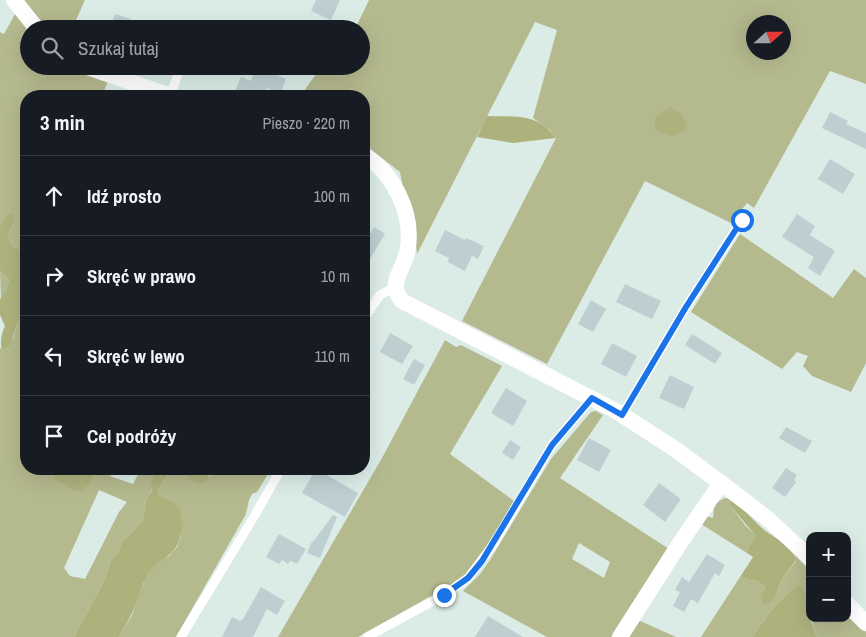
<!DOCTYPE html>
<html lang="pl">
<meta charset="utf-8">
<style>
:root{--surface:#171b24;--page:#242831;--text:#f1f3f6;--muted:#9ea1a6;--line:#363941}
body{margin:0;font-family:"Archivo Narrow",sans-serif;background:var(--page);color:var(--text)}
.controls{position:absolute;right:15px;bottom:15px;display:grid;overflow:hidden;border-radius:10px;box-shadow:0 5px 20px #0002}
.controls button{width:45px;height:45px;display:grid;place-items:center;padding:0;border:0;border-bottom:1px solid var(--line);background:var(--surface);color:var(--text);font:25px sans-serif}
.compass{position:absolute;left:746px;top:15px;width:45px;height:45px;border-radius:50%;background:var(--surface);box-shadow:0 5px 20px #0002;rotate:69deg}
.stop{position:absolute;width:15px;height:15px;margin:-11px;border:4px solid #1a73e8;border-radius:50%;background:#fff}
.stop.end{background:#1a73e8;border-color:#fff;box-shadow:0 1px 5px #0008}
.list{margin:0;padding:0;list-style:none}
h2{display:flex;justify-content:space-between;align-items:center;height:65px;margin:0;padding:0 20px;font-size:21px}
h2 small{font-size:16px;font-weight:400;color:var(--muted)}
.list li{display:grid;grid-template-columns:32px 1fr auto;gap:15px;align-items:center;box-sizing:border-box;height:80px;padding:0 20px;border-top:1px solid var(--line)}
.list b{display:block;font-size:19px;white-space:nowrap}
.list em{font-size:16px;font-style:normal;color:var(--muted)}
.icon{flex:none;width:28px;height:28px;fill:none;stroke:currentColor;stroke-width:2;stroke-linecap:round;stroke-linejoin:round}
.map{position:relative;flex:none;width:866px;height:637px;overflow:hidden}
.search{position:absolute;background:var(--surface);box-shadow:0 5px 20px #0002;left:20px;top:20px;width:350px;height:55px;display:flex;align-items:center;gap:12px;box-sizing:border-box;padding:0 18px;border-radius:28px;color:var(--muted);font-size:19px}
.panel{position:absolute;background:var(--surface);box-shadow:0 5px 20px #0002;left:20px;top:90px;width:350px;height:385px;border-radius:20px}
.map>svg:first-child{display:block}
.green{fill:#b5b98e;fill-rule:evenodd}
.forest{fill:#adb27d}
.building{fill:#becfd2}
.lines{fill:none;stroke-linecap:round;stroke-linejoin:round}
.service{stroke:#fff;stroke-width:9}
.minor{stroke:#fff;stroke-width:16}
.route{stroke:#1a73e8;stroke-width:6}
</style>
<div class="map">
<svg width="866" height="637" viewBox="0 0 866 637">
<rect width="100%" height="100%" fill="#dbece7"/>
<g class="green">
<path d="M23,0H85L72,29H66L55,22L38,20Z"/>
<path d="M369,0H866V84L830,71L754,208L747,203L731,223L645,181L547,364L462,321L556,138L550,130L533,118L557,30L535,22L417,254L412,209L405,197L400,172L364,144V96H303L306,88L322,66H361V29H355ZM754,22H784V52H754Z"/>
<path d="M15,14L29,29V66H76L88,74L108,81L102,96H26V245L21,249L13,247L8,236L13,224L7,214L0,225V32L4,34Z"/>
<path d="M740,234L833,298L854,269L866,278V363L851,392L812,376L803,366L808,356L797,352L782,369L691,312Z"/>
<path d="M0,271L9,279L6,292L1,300Z"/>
<path d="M26,306V469H52L54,478L89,484L97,469H113L110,476L133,484L141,469H157L152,489L146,499L143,520L133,531L122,541L118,553L111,559L105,579L74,637H0V347L2,350L13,338L17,324ZM99,490L127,502L119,512L85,579L70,576L64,568Z"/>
<path d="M445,340L456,347L461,345L502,366L450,454L514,501L487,545L468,573L447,587L358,637H278L382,458Z"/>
<path d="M596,411L603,415L560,478L669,549L611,637H547L463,591L481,573L490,560L551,459L591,412ZM579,543L610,562L604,578L572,559Z"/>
<path d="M174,469H181L189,479L210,476L212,469H271L257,492L252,494L249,500L246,514L176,637H119L132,615L145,579L154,564L169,556L177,547L181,536L171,500L159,495L158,489L171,470Z"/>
<path d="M725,498L732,499L729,504L745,525L755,535C753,542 748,545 747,553L698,522L702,515L713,518C714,507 714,503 725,498Z"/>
<path d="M794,554L810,571V612L807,599L796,585L772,609L752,637H701L740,577L759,582L765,587L762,595L775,597L781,581L796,561Z"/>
<path d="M847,614L866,632V637H817L811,618H847Z"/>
<path d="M638,620L676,637H627Z"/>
</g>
<g class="forest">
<path d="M670,107C679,112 685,116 687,128C674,139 669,137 655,129V118Z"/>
<path d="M487,116C515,117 538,113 556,138L513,143L477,137Z"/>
<path d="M14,213L13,224L8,236L13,247L21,249L26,245V306L17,324L10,345L2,350C0,342 1,334 5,326L0,315V299L6,292L9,279L0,271V225L7,214Z"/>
<path d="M52,469H97L89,484L81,492L70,489L54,478Z"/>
<path d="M157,469H174L171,470L158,489L159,495L171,500L180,508C183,524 183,543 170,554C158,565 155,561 146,578C142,584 141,592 138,599C133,612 126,625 119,637H74L105,579L111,559L118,553L122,541L133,531L143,520L146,499L152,490L151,483Z"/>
<path d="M181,469H212C209,477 206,482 198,484L189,479Z"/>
<path d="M732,499C743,508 752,519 763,529C774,538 792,545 796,560L781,581L775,597L766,605L762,603V595L765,587L759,582L740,577L753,557L747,553C748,545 753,542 755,535L729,504Z"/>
<path d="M796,585L803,587L807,599L810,618L817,637H752L772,609Z"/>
</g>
<g class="building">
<path d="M316,0H340L331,20L311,11Z"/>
<path d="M115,14L131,19L128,29H110Z"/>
<path d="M256,66L275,73L274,74L286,79L280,94L267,88L263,96H233L241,77L251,81Z"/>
<path d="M830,112L848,121L846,124L866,133V149L822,128Z"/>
<path d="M830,159L855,174L843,194L818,179Z"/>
<path d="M797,214L815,226L810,235L835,251L820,276L808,268L814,257L782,237Z"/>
<path d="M374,227L385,234L364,269V245Z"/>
<path d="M445,230L465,240L466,238L484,246L478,259L472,256L465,271L448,262L449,258L435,251Z"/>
<path d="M625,284L661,301L652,319L616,302Z"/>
<path d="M591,300L606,309L593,332L578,324Z"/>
<path d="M390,333L413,346L402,364L380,352Z"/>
<path d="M692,334L722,353L715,364L685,345Z"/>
<path d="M612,343L637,356L626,377L601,364Z"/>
<path d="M414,359L425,365L414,385L403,379Z"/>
<path d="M670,375L694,387L684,409L659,398Z"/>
<path d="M506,388L527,401L513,426L491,413Z"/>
<path d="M786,427L812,441L805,453L779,438Z"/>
<path d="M589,438L611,450L599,472L577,460Z"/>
<path d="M510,440L521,447L513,460L502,453Z"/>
<path d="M786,468L797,475L794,480L796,482L785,497L772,488Z"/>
<path d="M316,469L358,493L345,517L302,493Z"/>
<path d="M659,483L681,499L665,522L643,505Z"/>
<path d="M333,515L337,517L320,558L307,553L312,541L313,542Z"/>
<path d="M279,534L306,549L297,564L290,561L288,564L282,560L279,564L266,557Z"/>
<path d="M707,554L725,565L719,576L715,573L698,603L691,599L684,612L673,606L680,592L675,590L682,577L689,582Z"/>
<path d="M261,587L285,601L277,615L267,609L253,637H222L232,617L240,621L243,619Z"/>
<path d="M488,616L523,637H475Z"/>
</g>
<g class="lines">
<g class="service">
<path d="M210,29L212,26"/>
<path d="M170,96L179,72L183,66"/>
<path d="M364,319L380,295L395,287"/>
<path d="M622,415L686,307L742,220"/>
<path d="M181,637L255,515L281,469"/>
<path d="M367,637L444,595L468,578L493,545L552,445L592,398"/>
</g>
<g class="minor">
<path d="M14,0L37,29"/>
<path d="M84,66L171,96"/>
<path d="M364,155C393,173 413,212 408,247C406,269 386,281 402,301L616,411L675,449L721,483L768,519L810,558"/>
<path d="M847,604L866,623"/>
<path d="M620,637L680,543L721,483"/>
</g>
</g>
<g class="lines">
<path class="route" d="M444,595L468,578L482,561L552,445L592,398L622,415L686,307L742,220"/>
</g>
</svg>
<div class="controls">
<button>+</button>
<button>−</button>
</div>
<svg class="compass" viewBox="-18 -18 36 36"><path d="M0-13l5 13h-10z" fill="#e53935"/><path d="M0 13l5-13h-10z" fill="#9ea1a6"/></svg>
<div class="stop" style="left:742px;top:220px"></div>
<div class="stop end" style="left:444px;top:595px"></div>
<div class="search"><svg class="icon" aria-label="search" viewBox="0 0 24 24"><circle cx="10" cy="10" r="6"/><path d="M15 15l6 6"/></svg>Szukaj tutaj</div>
<section class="panel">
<h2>3 min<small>Pieszo · 220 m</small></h2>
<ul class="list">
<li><svg class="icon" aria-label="ahead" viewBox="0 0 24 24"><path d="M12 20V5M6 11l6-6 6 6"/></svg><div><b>Idź prosto</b></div><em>100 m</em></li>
<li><svg class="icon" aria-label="right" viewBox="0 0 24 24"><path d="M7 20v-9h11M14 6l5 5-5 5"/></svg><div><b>Skręć w prawo</b></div><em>10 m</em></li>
<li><svg class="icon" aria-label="left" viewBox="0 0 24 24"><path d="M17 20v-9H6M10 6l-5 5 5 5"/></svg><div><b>Skręć w lewo</b></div><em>110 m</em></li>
<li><svg class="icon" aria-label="arrive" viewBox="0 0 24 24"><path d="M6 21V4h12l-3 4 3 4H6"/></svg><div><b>Cel podróży</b></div></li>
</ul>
</section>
</div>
